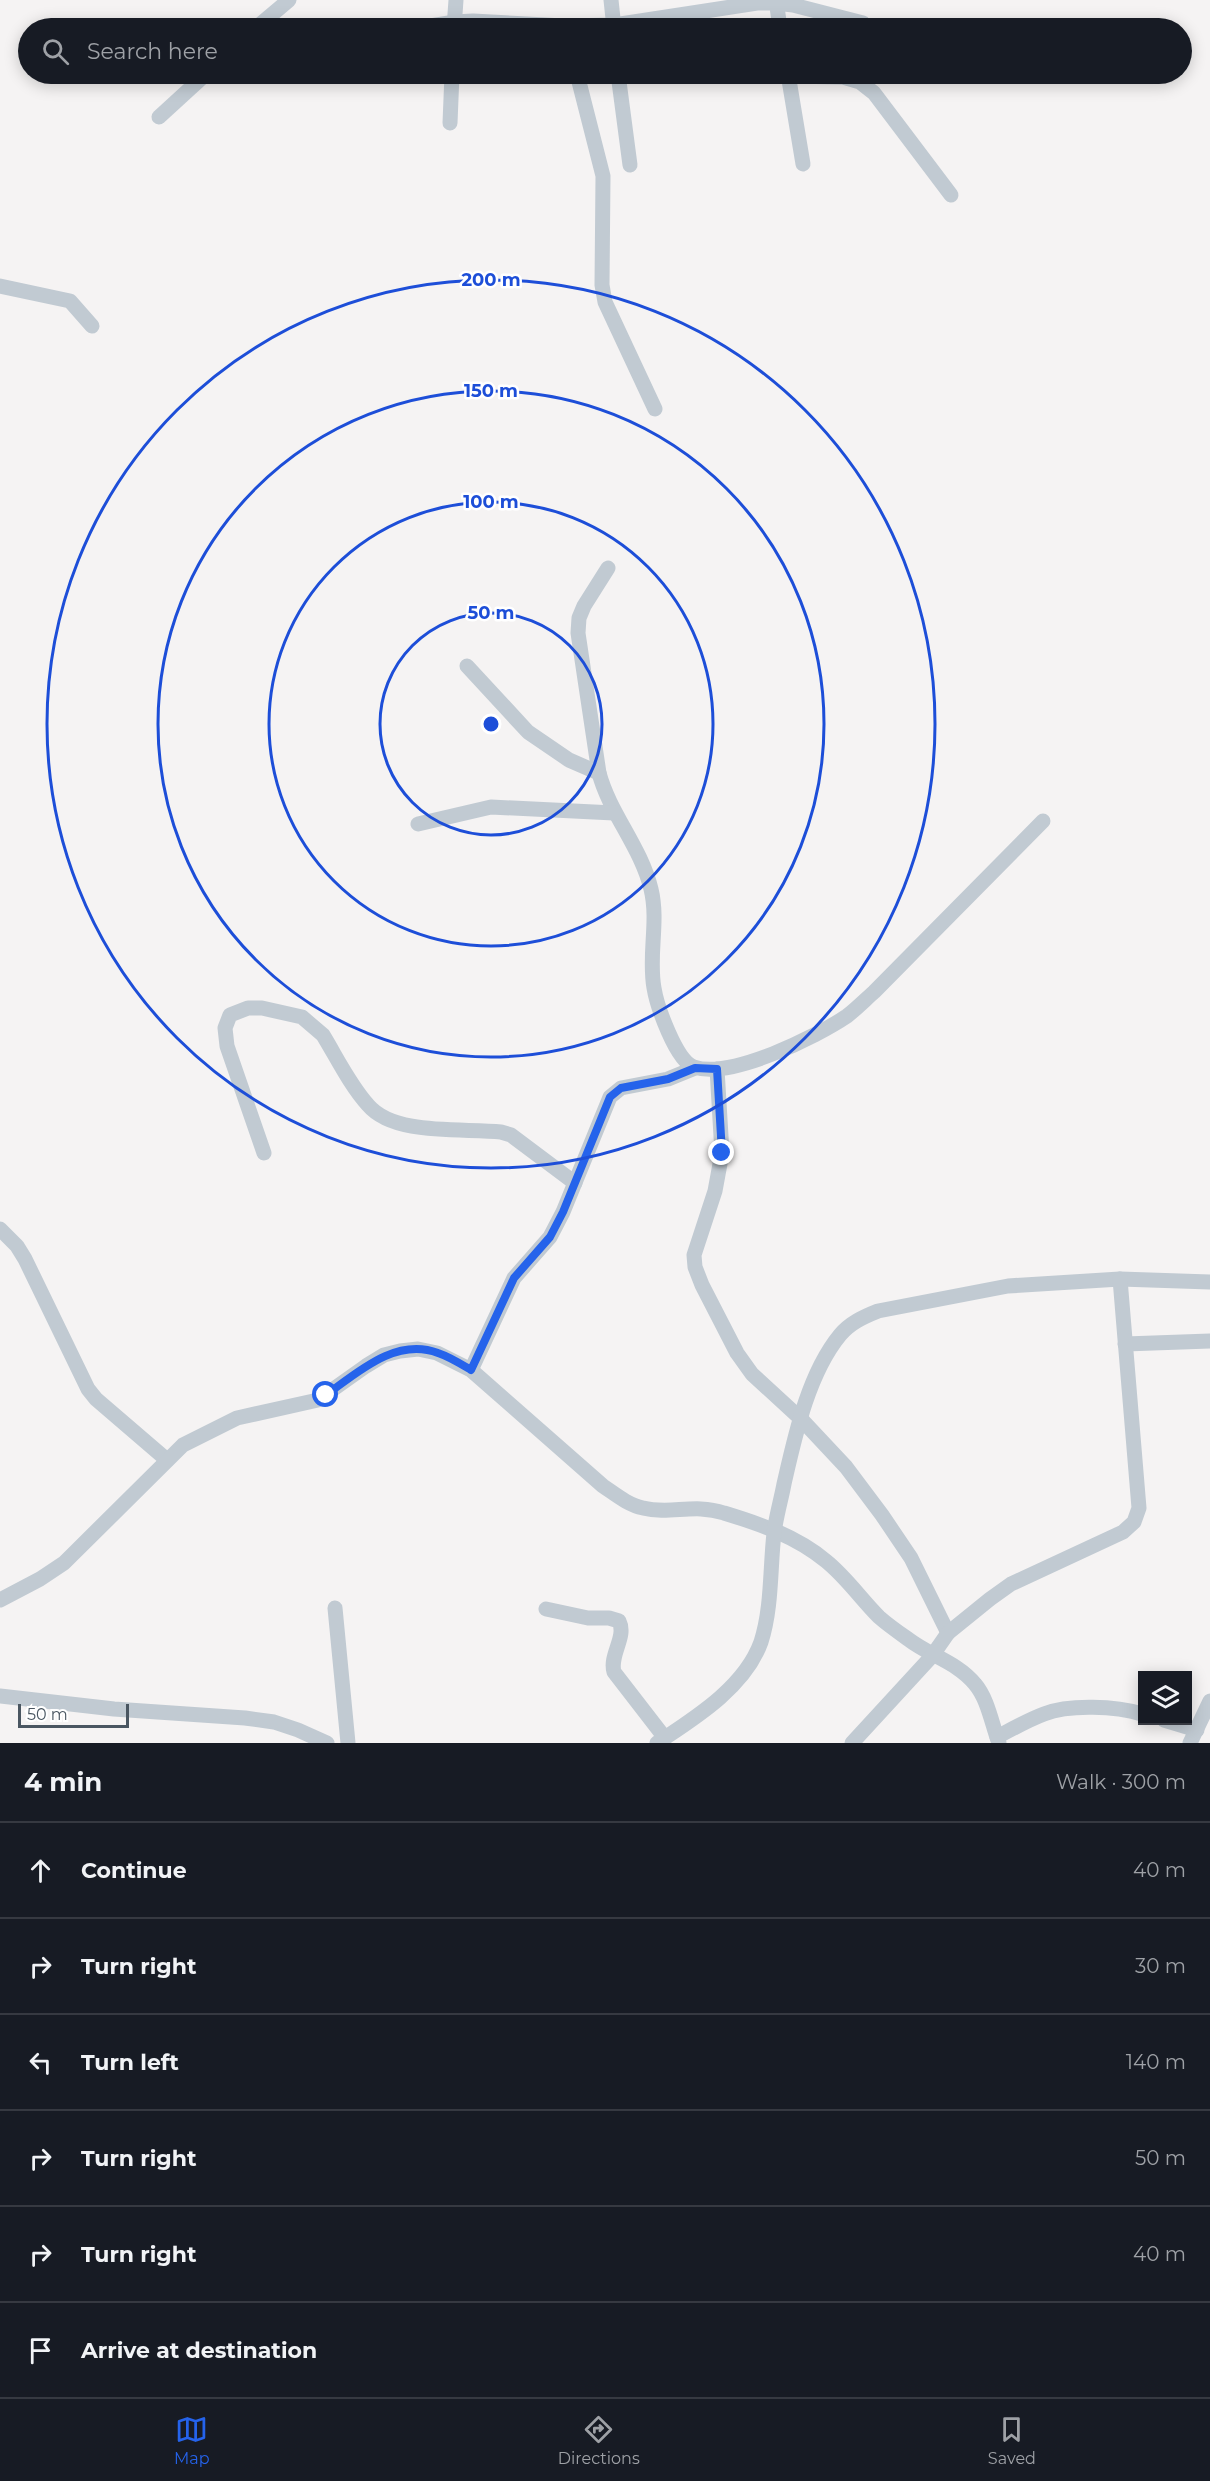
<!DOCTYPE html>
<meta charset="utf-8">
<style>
:root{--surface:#171b24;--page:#242831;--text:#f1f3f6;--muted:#9ea1a6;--line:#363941;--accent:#2563eb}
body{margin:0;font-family:Montserrat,sans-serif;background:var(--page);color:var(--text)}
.controls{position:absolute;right:18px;bottom:18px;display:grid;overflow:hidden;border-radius:0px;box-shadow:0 3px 15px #0003}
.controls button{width:54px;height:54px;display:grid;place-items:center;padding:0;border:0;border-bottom:2px solid var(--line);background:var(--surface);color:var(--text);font:30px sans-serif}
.scale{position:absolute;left:18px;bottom:15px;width:111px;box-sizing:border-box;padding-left:6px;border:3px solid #4a5661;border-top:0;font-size:16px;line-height:21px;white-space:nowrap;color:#4a5661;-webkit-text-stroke:4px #fff;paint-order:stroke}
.stop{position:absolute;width:18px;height:18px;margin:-14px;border:4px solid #2563eb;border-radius:50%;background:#fff}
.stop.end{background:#2563eb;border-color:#fff;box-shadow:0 2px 6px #0008}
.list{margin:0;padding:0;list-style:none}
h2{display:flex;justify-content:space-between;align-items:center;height:78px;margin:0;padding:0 24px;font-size:26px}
h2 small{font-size:20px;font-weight:400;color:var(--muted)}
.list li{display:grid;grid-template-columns:39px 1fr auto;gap:18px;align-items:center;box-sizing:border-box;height:96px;padding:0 24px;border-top:2px solid var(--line)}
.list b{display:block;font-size:22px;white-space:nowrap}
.list em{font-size:20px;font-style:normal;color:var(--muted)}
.icon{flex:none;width:33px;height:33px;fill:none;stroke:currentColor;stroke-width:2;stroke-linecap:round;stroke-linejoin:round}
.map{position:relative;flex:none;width:1210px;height:1743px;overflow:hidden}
.search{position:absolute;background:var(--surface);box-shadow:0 3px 15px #0003;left:18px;right:18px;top:18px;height:66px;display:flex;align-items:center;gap:15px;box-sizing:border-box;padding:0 21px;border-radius:33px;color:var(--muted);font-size:22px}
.sheet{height:654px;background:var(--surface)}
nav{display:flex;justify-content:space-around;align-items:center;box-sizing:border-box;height:84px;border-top:2px solid var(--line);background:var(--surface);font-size:16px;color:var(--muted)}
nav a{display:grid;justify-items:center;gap:3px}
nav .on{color:var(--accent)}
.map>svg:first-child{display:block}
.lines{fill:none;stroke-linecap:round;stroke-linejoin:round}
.minor{stroke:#c1cad2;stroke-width:15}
.route{stroke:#2563eb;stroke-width:8}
.ring{fill:none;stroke:#1d4ed8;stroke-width:3}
.centre{fill:#1d4ed8;stroke:#fff;stroke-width:3}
.ring-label{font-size:18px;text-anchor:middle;font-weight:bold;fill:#1d4ed8;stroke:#fff;stroke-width:5;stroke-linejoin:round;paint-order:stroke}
</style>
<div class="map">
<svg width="1210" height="1743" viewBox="0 0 1210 1743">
<rect width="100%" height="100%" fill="#f5f3f3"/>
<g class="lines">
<g class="minor">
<path d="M611,0L614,28"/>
<path d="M776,0L780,28"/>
<path d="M256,28L289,0"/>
<path d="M418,28L455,22L473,21L564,26L614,25L757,3H776L793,5L863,23"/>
<path d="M454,28L456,0"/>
<path d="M577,74L603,176L602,285L605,302L655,409"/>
<path d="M618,74L630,165"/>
<path d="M788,74L803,164"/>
<path d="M788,76L843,77L860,82L874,93L951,195"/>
<path d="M159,117L206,74"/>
<path d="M450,123L452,74"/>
<path d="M0,286L70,301L92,326"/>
<path d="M608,568L584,606L579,618L578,633L599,773C610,814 641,847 651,889C659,922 648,955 654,988C657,1006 676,1061 694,1067C731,1079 816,1037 847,1016C856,1009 865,1000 874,992L1043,821"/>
<path d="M467,666L528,732L569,760L599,773"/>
<path d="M418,824L491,807L614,813"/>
<path d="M717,1069L722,1153L715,1191L694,1255L695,1267L702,1285L737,1353L752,1374L801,1419L846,1467L882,1515L911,1558L948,1633"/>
<path d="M264,1153L227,1046L225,1028L230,1015L248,1008H262L302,1017L323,1035C337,1058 350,1085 368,1105C394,1136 462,1128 501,1132L511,1135L575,1183"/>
<path d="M0,1229L17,1246L25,1259L88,1389L96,1399L167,1460"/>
<path d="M1125,1344L1210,1341"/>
<path d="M471,1370L514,1278L550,1237L563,1212L610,1097L621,1088L668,1079L695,1068"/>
<path d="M0,1600L40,1579L64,1563L183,1445L237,1418L318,1400L366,1366L384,1355L400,1351L418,1349L437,1353L471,1370L603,1486C615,1494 628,1505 643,1508C670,1515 694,1503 724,1513C760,1524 796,1536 826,1561C846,1577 861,1599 879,1617C888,1625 898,1632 908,1639C930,1656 957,1662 975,1684C988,1699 992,1725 999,1743"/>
<path d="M335,1608L348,1743"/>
<path d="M546,1609L588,1618H609L619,1621C627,1637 609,1655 614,1672L665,1738"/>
<path d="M0,1696L114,1709L245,1718L274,1722L298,1730L327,1743"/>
<path d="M1164,1720L1197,1730"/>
<path d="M997,1737C1012,1729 1028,1720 1044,1714C1069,1704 1116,1706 1142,1714"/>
<path d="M657,1743C695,1718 745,1687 761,1642C772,1608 770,1568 774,1533C776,1517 781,1500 784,1484C795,1436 808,1374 840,1335C850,1323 863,1317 878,1311L1008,1286L1120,1279L1210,1282"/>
<path d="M852,1743L932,1656L948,1633L990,1599L1011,1584L1123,1532L1134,1522L1139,1508L1120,1279"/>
<path d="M1190,1743L1210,1701"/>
</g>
</g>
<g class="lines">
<path class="route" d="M326,1395C358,1372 396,1337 438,1353C450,1357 461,1364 471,1370L514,1278L550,1237L563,1212L610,1097L621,1088L668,1079L695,1068L717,1069L722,1153"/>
</g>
<g class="ring">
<circle cx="491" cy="724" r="111"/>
<circle cx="491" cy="724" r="222"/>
<circle cx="491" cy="724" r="333"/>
<circle cx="491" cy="724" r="444"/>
</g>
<circle cx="491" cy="724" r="9" class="centre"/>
<g class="ring-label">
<text x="491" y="286">200 m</text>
<text x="491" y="397">150 m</text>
<text x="491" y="508">100 m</text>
<text x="491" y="619">50 m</text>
</g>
</svg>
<div class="controls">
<button><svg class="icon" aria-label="layers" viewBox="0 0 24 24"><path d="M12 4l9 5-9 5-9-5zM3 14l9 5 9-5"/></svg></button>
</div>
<div class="scale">50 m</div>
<div class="stop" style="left:326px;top:1395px"></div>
<div class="stop end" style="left:722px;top:1153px"></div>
<div class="search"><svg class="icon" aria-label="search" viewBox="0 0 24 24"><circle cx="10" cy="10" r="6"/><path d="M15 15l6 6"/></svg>Search here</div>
</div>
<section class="sheet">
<h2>4 min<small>Walk · 300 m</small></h2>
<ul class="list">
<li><svg class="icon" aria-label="ahead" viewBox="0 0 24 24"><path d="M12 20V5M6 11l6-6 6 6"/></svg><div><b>Continue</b></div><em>40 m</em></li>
<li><svg class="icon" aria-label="right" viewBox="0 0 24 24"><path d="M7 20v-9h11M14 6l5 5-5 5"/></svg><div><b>Turn right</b></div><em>30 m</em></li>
<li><svg class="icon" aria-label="left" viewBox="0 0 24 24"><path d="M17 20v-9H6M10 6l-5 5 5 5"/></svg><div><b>Turn left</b></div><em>140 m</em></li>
<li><svg class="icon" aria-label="right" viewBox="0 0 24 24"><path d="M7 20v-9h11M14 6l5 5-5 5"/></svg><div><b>Turn right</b></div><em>50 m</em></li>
<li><svg class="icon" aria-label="right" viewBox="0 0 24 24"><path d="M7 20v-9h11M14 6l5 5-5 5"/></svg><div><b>Turn right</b></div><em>40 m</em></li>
<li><svg class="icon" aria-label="arrive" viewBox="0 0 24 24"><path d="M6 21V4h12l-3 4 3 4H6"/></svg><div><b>Arrive at destination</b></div></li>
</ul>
</section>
<nav>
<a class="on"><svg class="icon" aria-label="map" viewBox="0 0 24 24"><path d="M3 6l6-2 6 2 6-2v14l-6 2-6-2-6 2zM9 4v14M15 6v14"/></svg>Map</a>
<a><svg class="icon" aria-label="directions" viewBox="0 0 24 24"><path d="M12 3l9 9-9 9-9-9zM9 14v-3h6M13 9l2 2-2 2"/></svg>Directions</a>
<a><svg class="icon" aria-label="saved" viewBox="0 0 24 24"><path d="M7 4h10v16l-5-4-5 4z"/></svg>Saved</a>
</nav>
